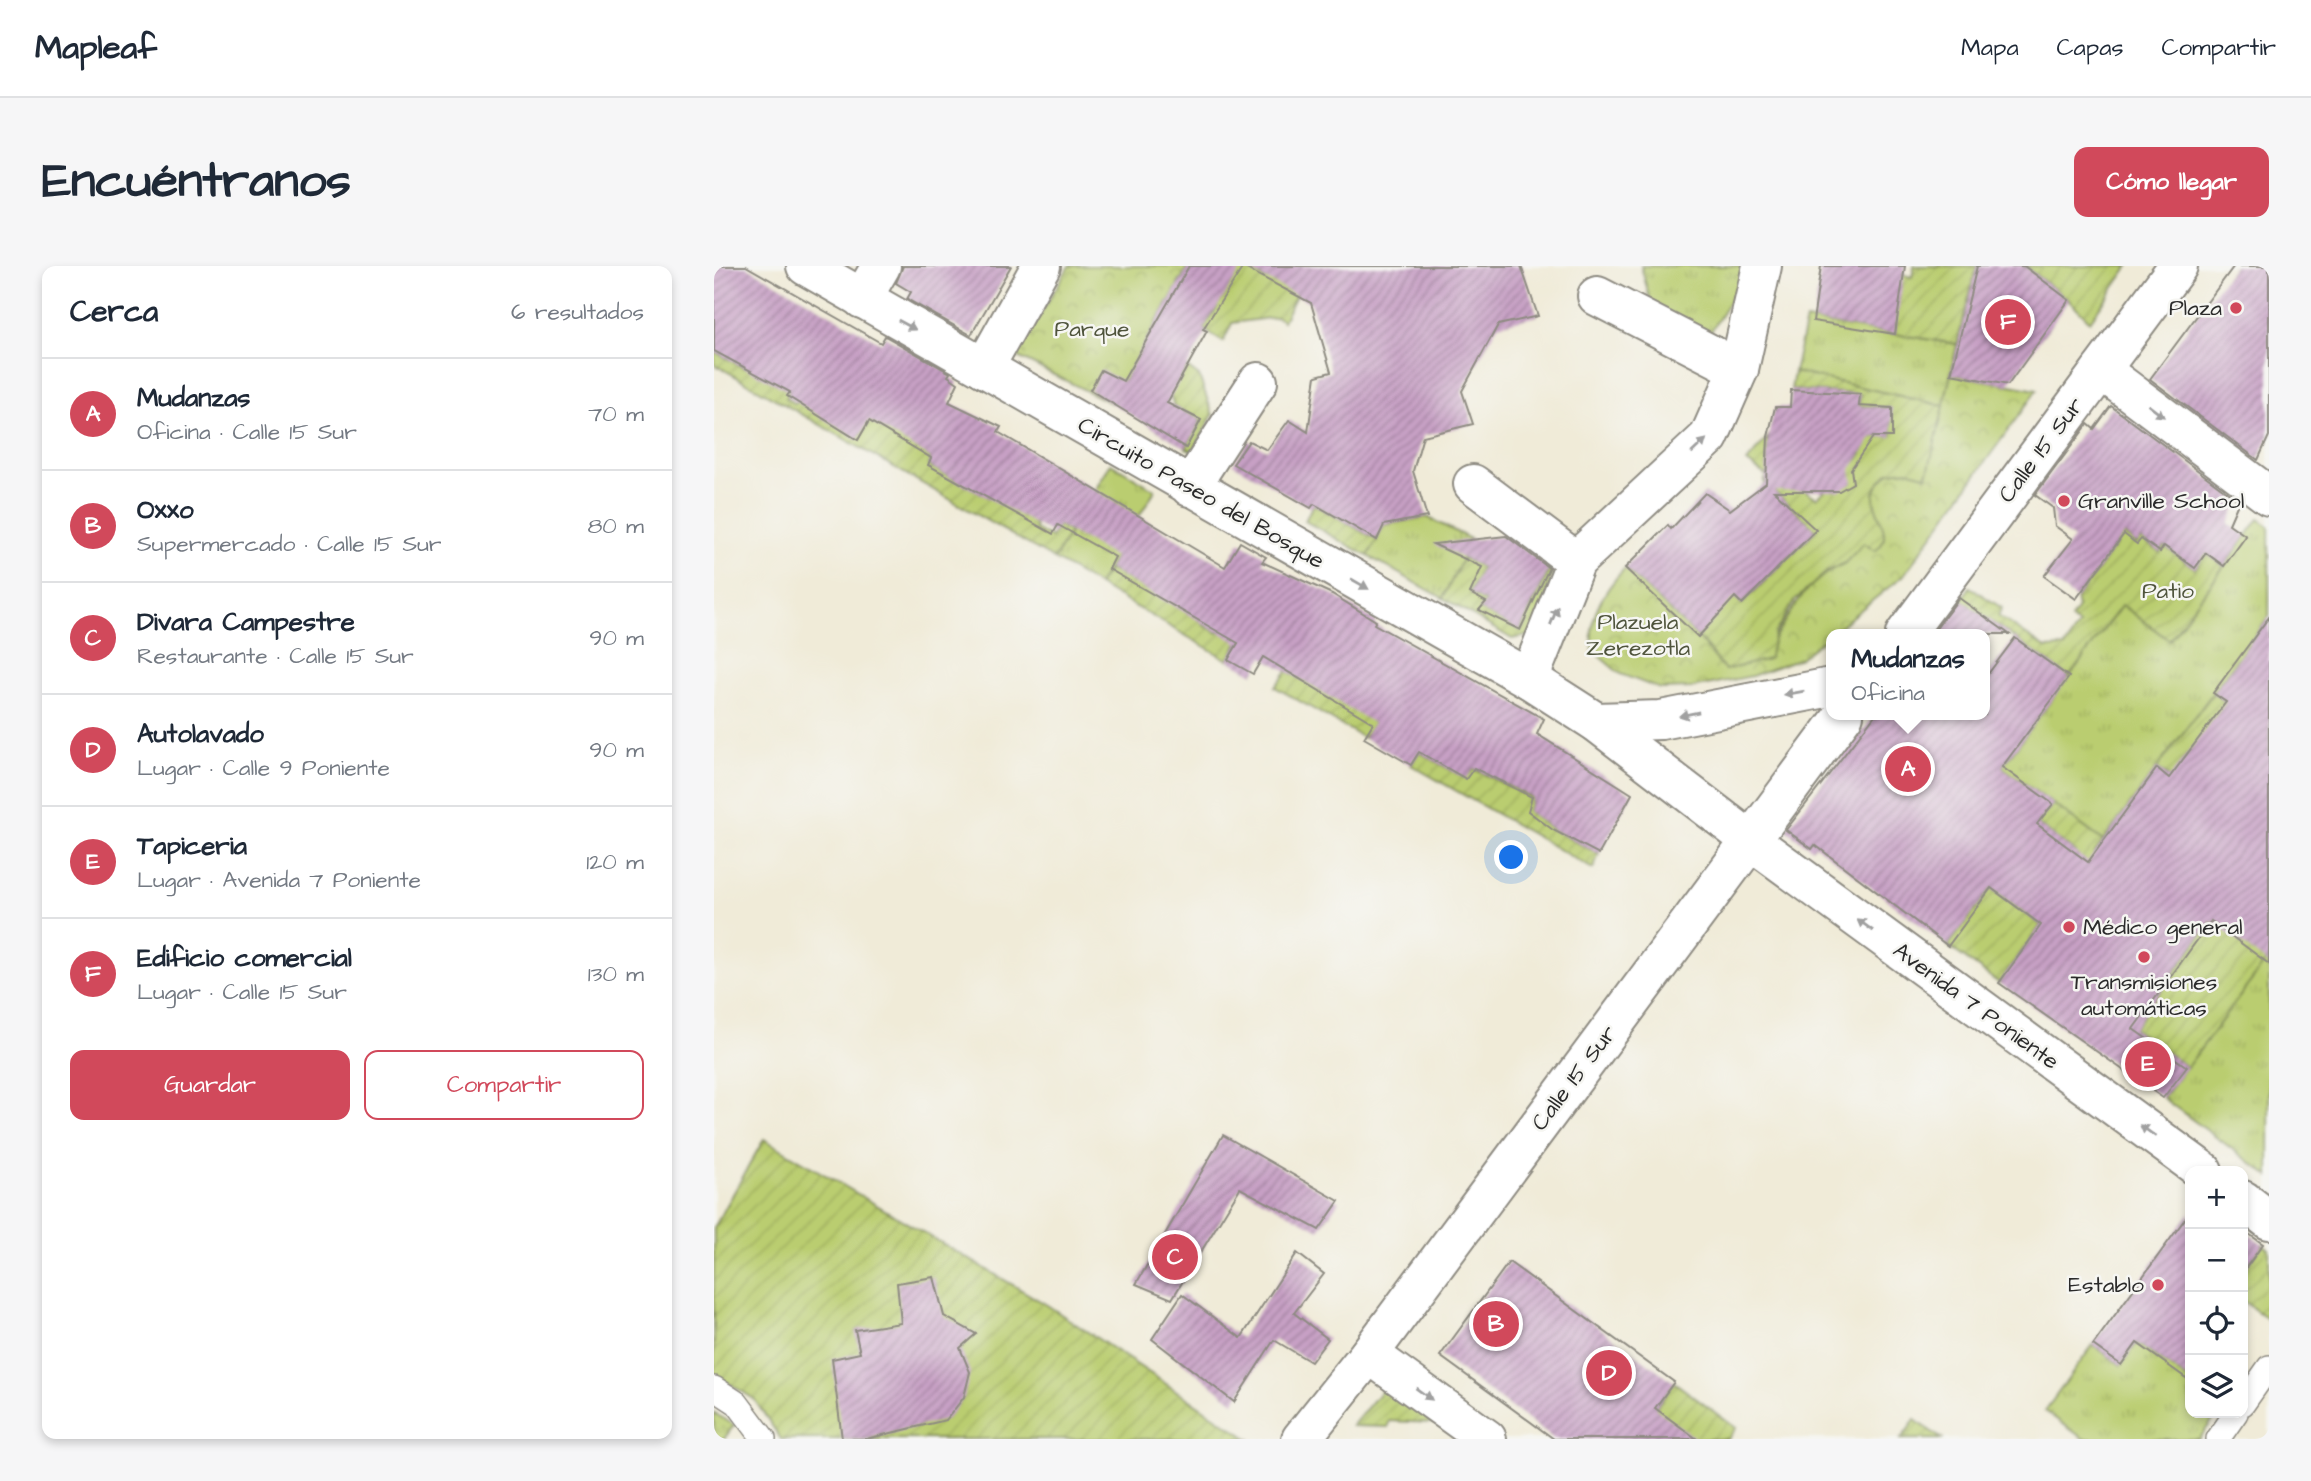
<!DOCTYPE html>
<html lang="es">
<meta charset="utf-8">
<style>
:root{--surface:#fff;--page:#f6f6f7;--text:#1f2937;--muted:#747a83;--line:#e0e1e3;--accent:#d1495b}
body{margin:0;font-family:"Architects Daughter",sans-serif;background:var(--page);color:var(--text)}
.controls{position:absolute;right:21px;bottom:21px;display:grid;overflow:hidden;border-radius:14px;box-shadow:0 4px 10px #0003}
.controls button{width:63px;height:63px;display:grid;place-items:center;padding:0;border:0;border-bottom:2px solid var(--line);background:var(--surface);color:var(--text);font:35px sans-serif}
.you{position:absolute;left:798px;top:592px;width:24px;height:24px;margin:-18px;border:5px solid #fff;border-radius:50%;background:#1a73e8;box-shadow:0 0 0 10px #1a73e833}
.badge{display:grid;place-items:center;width:46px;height:46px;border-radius:50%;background:var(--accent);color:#fff;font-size:23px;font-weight:700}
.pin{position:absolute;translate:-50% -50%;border:4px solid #fff;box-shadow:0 2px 7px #0006}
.popup{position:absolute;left:1112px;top:363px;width:164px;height:91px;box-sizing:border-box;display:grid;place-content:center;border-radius:14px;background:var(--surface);filter:drop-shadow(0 2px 5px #0005);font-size:23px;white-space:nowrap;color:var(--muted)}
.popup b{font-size:26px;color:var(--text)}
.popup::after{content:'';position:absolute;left:50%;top:100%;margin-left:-14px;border:14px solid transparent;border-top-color:var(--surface)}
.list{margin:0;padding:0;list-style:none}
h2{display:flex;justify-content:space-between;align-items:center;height:91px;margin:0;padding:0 28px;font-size:30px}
h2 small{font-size:23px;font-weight:400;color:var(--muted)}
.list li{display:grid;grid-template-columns:46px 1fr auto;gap:21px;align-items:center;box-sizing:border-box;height:112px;padding:0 28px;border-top:2px solid var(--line)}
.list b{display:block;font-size:26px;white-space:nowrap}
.list p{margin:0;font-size:23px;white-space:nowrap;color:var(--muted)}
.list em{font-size:23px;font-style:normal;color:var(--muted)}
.actions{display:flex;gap:14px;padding:21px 28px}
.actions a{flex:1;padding:16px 0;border:2px solid var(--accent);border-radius:14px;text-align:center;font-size:24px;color:var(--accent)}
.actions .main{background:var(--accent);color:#fff}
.icon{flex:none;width:38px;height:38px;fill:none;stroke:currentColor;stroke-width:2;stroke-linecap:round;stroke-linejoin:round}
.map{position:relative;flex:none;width:1555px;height:1173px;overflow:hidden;border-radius:14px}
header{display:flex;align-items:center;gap:42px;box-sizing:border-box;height:98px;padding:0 35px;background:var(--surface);border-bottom:2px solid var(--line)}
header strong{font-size:33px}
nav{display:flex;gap:38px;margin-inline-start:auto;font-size:24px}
.intro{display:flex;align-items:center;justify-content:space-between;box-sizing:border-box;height:168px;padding:0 42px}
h1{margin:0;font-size:49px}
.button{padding:18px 32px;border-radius:14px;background:var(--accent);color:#fff;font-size:24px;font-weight:700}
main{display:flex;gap:42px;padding:0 42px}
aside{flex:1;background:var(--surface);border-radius:14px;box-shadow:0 4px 10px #0003}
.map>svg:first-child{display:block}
.grass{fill:url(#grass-tufts);stroke:#727c4e;stroke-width:2}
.park{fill:url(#park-crowns);stroke:#727c4e;stroke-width:2}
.garden{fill:url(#garden-furrows);stroke:#727c4e;stroke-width:2}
.building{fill:url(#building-hatch)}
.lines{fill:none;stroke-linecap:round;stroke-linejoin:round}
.lane-casing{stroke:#8e8b82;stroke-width:26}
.street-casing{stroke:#8e8b82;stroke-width:42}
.lane{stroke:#fff;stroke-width:23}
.street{stroke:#fff;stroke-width:38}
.oneway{fill:#a0a0a0}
.poi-dot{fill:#d1495b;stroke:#f6f6f2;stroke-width:2.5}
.labels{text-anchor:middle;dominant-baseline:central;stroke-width:5;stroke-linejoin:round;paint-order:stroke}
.poi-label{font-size:23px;fill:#2b2b2b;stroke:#f6f6f2;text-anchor:end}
.park-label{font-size:23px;fill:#4f543c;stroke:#f6f6f2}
.street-label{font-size:23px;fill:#2b2b2b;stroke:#f6f6f2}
</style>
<header>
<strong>Mapleaf</strong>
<nav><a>Mapa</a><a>Capas</a><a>Compartir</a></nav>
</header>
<div class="intro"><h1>Encuéntranos</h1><a class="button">Cómo llegar</a></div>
<main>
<aside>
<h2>Cerca<small>6 resultados</small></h2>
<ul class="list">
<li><span class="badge">A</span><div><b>Mudanzas</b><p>Oficina · Calle 15 Sur</p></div><em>70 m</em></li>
<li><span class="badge">B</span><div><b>Oxxo</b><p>Supermercado · Calle 15 Sur</p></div><em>80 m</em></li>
<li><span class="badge">C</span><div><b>Divara Campestre</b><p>Restaurante · Calle 15 Sur</p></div><em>90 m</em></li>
<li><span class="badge">D</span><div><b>Autolavado</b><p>Lugar · Calle 9 Poniente</p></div><em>90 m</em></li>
<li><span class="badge">E</span><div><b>Tapiceria</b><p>Lugar · Avenida 7 Poniente</p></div><em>120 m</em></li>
<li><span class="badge">F</span><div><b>Edificio comercial</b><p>Lugar · Calle 15 Sur</p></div><em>130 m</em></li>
</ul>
<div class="actions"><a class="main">Guardar</a><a>Compartir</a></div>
</aside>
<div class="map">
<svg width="1555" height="1173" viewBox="0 0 1555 1173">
<defs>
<pattern id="grass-tufts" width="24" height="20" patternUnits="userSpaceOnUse" patternTransform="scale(1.75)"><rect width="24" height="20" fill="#bacd70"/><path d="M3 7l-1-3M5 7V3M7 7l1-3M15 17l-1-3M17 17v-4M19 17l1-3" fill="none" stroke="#a0b061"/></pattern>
<pattern id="park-crowns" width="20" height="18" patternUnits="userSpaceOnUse" patternTransform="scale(1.75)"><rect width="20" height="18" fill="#bacd70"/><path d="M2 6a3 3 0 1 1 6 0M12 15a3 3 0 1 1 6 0" fill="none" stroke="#a0b061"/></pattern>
<pattern id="garden-furrows" width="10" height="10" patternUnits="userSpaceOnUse" patternTransform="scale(1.75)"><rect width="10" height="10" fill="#bacd70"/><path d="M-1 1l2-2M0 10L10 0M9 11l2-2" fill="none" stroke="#a0b061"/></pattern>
<pattern id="building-hatch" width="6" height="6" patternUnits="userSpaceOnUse" patternTransform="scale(1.75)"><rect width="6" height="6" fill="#c7a0c5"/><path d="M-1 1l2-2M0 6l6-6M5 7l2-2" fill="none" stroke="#a283a0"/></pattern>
</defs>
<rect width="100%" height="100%" fill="#f6f6f2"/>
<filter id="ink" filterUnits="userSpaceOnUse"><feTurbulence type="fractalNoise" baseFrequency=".0143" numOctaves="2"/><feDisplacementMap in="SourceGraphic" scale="14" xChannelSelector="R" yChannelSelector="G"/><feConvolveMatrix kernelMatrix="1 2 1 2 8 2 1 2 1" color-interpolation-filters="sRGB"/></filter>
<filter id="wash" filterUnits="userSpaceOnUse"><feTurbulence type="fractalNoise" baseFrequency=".00686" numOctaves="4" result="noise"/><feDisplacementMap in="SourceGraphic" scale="28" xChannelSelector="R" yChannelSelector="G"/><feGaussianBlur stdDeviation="1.57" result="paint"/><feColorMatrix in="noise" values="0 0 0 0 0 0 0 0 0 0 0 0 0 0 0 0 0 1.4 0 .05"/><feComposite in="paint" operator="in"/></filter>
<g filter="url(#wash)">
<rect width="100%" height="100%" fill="#f0ebd8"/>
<g class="grass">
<path d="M927,0H1037L993,72L937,38Z"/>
<path d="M1092,54L1243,78L1230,140L1080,106Z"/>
<path d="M397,197L441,224L384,319L340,293Z"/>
<path d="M713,251L758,274L729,332L654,290L670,259Z"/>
<path d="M1545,253L1555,260V351L1389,575L1288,501L1408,338L1456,373Z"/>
<path d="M1555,691V910L1449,832Z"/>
<path d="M1423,1077L1476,1115V1147H1504L1485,1173H1370L1331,1145L1379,1079L1407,1099Z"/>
<path d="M0,1147L20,1159L10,1173H0Z"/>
</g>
<g class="park">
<path d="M355,0H475L397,137L302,90Z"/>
<path d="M1237,108L1323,124L1189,310L1086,392L1038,410L978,422L946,423L906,408L879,385C873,351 889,326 911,302L984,371L1011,404C1021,398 1053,384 1058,376C1079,342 1092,314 1131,297L1164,218L1175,206L1194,204L1213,209Z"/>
</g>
<g class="garden">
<path d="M475,0H531L551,13L558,0L589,15L569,55L563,51L518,57L509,76L489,63L503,41L464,18Z"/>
<path d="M1200,0H1263L1243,78L1181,68L1186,8L1198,11Z"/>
<path d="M1310,0H1415L1376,55L1355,34Z"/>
<path d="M49,68L80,118L72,132L81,138L89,129L165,137L217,192L214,199L322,256L321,263L337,272L344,259L356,266L340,293L0,98V74L1,86L30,102Z"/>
<path d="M473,101L485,110L499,149L479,185L472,182L487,154L460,141L456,126Z"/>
<path d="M1080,106L1230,140L1213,210L1194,204L1175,206C1169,212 1161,219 1160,229C1158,248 1183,269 1161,285L1150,277L1131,297L1114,305L1081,334L1061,367L1055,393L1011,404L984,371L1008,316L1028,338L1102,264L1050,216L1053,210L1033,196L1054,171L1053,200L1103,232L1144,193L1148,187L1149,171L1178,170L1177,142L1145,140L1146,128L1077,124Z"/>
<path d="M599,238L663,274L654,290L591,255Z"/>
<path d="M1403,263L1423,278L1427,273L1446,286L1450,280L1481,302L1492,287L1510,300L1455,374L1408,339L1355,411L1247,334L1256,321L1288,342L1284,350L1332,382L1351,381L1365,359L1357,353L1364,342L1362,333L1402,279Z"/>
<path d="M842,291L823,368L798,373L729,332L749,292L768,301L756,327L772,336L766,344L806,364Z"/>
<path d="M395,303L491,354L489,359L504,367L507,362L526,373L514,394L384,319Z"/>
<path d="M573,405L661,455L650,472L561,421Z"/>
<path d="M1499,427L1539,456L1555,439V509L1383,662L1351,602L1361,586L1323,558L1339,538L1389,575L1379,589L1447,522L1455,511L1443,502Z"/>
<path d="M705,486L751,512L760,503L818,532L814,545L839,564L885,588L879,603L697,499Z"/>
<path d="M1277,622L1327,659L1285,717L1234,680Z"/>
<path d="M1519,626L1552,695L1473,801L1419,763Z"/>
<path d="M50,873L333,1039L535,1173H67L40,1133L0,1108V962Z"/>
<path d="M1549,978L1555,983V1054L1529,1035V1006Z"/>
<path d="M960,1116L1022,1162L1014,1173H983L927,1162Z"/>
<path d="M673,1118L721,1157L675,1155L674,1161L638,1160Z"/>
<path d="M1201,1154L1228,1173H1187Z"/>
</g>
<g id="blocks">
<g class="building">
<path d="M0,0H32L167,77L171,70L236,107L234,110L244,117L235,136L287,161L284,166L469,276L511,301L526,276L552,291L548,296L618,328L662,355L660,358L830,453L823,468L918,528L885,588L839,564L814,545L818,531L760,502L752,513L705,486L697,499L650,472L659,457L549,391L539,408L514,394L524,377L395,303L401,291L344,259L339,268L214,199L217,192L155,155L144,174L73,130L76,126L0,85Z"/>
<path d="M189,0H297L257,69L193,33L197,26L182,17Z"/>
<path d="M475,0H807L824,50L784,59L748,125L759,158L709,170L699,205L713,251L670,259L663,274L600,238L597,242L519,198L535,175L553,184L575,154L594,166L602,110L617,106L597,37L529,1L489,63L493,65L453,137L487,154L472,182L376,124L387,104L409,115Z"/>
<path d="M1107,0H1191L1181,68L1099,55Z"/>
<path d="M1263,0H1310L1355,34L1294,119L1237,108Z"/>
<path d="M1520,0H1555V170L1544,194L1436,113Z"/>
<path d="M1077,124L1146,128L1145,140L1178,142V171H1159L1137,203L1139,217L1125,225H1060L1102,264L1028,338L1021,331L984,371L911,302L954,259L957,263L991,227L1016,244L1052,217L1054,171L1061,141H1076Z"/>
<path d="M1397,140L1525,235L1515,258L1532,270L1510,300L1492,287L1481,302L1450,280L1446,286L1427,273L1423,278L1410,268L1362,333L1330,310L1359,273L1341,260L1339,242L1321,229L1374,158L1380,163Z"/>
<path d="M792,270L835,302L806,364L765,344L772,336L756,327L768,301L719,278Z"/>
<path d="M1245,332L1295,368H1218Z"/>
<path d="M1555,351V698L1497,655L1419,763L1473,801L1449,832L1285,717L1327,659L1277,622L1234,680L1101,579L1098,583L1072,564L1161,449H1271V412L1301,372L1355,411L1288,501L1339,538L1323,558L1374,596L1443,502L1455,512L1512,436L1499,427Z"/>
<path d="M509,869L625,935L605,964L526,922L458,1033L422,1018Z"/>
<path d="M1476,946V1106L1472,1112L1423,1077L1407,1099L1379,1079Z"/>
<path d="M1529,964L1549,978L1529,1006Z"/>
<path d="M583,987L610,1008L580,1047L614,1073L597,1096L560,1074L520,1136L438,1073L468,1028L527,1072Z"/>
<path d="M795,996L960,1116L941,1142L983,1173H840L726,1090Z"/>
<path d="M220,1011L230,1050L262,1068L246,1082L256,1106L250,1131L232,1154L152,1173H128L118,1093L146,1087L141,1064L187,1057L183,1017Z"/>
</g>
</g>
</g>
<g filter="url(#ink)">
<use href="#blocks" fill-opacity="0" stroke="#8e8b82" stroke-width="2"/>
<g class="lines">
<g class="lane-casing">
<g id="lane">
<path d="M0,1122L23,1137L50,1173"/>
<path d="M1529,1138L1555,1101"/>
<path d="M1504,1173L1522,1147"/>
</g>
</g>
<g class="street-casing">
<g id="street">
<path d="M92,0L815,413L882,456L1036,574L1489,905"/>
<path d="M883,30L1025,103"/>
<path d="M148,33L167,0"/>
<path d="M270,102L327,0"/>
<path d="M1387,104L1555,230"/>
<path d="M759,218L862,295"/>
<path d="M476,221L544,116"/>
<path d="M1191,368L1464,0"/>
<path d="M815,413L862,295L995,171L1025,103L1048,0"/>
<path d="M882,456L947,454L1117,421"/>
<path d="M1529,934L1555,954"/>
<path d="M655,1088L773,1173"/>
<path d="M587,1173L655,1088L1130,449"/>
</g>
</g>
<use href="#lane" class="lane"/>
<use href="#street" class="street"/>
</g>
<defs><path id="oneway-solid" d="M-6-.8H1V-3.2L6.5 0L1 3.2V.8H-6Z" transform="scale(1.75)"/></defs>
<g class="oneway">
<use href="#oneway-solid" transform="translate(193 59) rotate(29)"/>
<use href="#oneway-solid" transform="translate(1442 145) rotate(37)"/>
<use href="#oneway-solid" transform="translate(985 180) rotate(-43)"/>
<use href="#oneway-solid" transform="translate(646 318) rotate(30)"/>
<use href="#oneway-solid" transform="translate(840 350) rotate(-68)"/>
<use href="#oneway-solid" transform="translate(1080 427) rotate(170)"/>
<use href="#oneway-solid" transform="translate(975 448) rotate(168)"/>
<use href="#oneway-solid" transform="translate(1151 659) rotate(-144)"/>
<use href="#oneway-solid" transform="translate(1434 865) rotate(-144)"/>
<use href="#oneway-solid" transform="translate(710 1128) rotate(36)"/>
</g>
</g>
<g class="poi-dot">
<circle cx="1522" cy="42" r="7"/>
<circle cx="1350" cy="235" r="7"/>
<circle cx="1355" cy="661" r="7"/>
<circle cx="1430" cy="691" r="7"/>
<circle cx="1444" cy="1019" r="7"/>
</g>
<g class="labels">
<g class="poi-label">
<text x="1508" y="42">Plaza</text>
<text x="1364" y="235" text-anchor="start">Granville School</text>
<text x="1369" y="661" text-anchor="start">Médico general</text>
<text x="1430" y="716" text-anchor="middle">Transmisiones<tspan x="1430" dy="26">automáticas</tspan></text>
<text x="1430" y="1019">Establo</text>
</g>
<g class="park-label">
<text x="378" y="63">Parque</text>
<text x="1454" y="325">Patio</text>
<text x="924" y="356">Plazuela<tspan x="924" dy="26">Zerezotla</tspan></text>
</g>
<g class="street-label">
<text transform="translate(1327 184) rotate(-53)">Calle 15 Sur</text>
<text transform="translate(487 227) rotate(30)">Circuito Paseo del Bosque</text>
<text transform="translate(1262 740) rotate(36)">Avenida 7 Poniente</text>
<text transform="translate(860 812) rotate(-53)">Calle 15 Sur</text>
</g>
</g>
</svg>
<div class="controls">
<button>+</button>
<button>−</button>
<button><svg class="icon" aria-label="locate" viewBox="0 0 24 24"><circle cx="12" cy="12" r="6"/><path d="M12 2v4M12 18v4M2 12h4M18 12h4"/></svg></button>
<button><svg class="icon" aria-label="layers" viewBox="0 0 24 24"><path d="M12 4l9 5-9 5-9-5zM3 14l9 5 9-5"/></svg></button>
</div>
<div class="you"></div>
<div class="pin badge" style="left:1194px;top:503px">A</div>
<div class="popup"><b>Mudanzas</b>Oficina</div>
<div class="pin badge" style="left:782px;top:1058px">B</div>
<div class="pin badge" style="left:461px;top:991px">C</div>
<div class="pin badge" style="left:895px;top:1107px">D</div>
<div class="pin badge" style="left:1434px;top:798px">E</div>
<div class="pin badge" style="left:1294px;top:56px">F</div>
</div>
</main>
